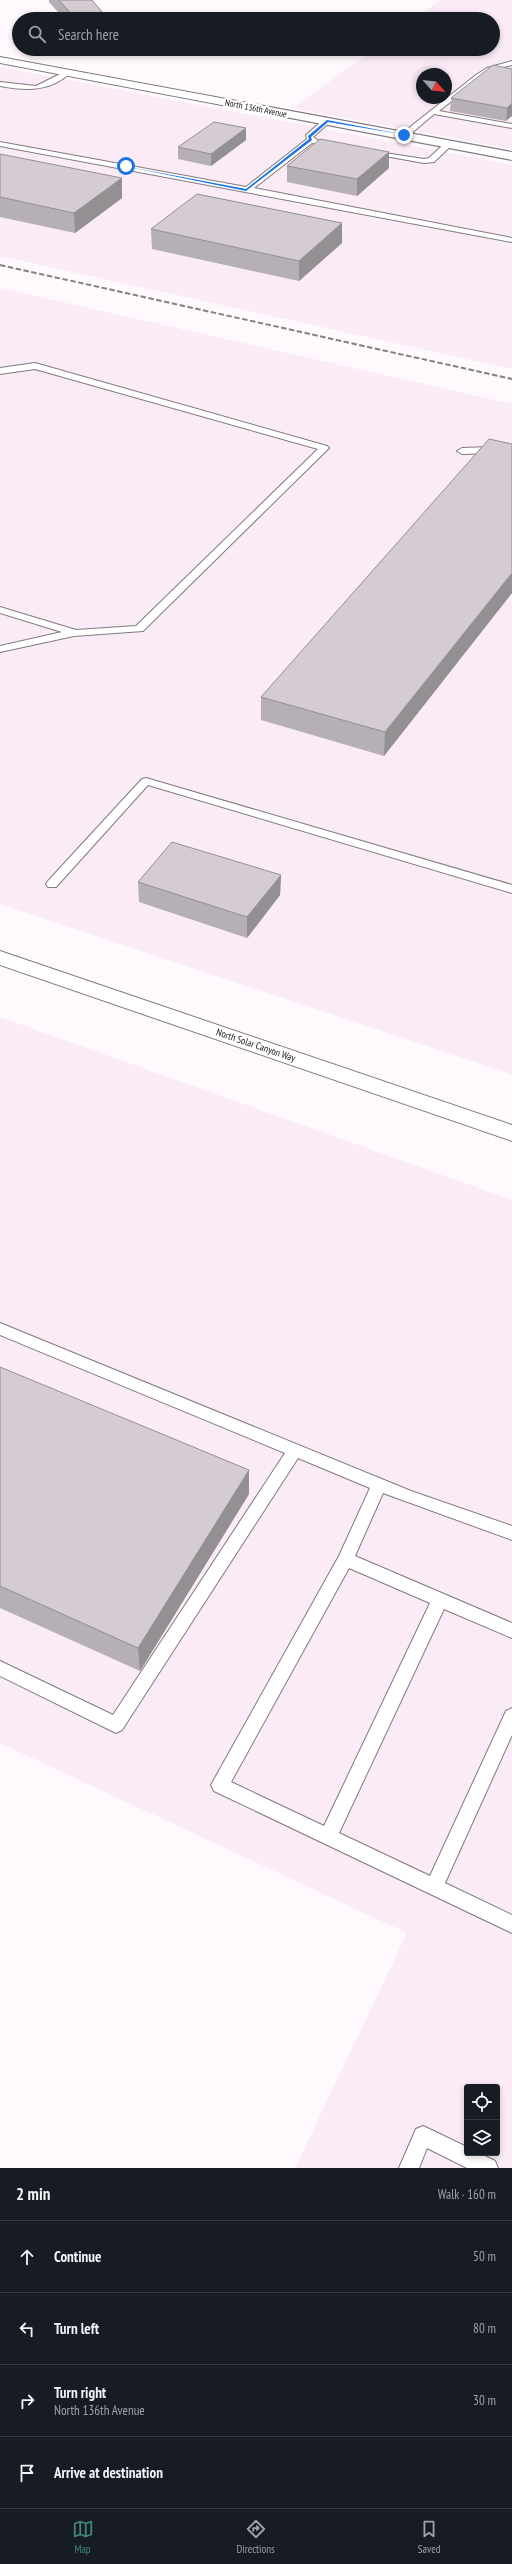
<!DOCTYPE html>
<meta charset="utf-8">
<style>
:root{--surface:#171b24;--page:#20242c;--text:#f1f3f6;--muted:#9ea1a6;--line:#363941;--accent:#41867c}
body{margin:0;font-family:"PT Sans Narrow",sans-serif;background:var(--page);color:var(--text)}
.controls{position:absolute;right:12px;bottom:12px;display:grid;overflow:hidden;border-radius:4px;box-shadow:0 2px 6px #0003}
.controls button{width:36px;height:36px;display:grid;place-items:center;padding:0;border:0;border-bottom:1px solid var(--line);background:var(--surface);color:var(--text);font:20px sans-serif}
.compass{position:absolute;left:416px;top:68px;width:36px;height:36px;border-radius:50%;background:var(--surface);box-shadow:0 2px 6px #0003;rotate:117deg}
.stop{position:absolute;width:12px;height:12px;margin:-9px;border:3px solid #1a73e8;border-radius:50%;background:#fff}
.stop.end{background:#1a73e8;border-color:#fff;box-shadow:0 1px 4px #0008}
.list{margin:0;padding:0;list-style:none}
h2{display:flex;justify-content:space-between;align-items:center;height:52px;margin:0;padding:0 16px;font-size:17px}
h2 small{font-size:13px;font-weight:400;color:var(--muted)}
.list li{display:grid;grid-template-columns:26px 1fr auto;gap:12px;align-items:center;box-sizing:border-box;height:72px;padding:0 16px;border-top:1px solid var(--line)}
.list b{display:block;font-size:15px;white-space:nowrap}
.list p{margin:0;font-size:13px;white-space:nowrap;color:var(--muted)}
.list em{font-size:13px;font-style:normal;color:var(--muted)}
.icon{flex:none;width:22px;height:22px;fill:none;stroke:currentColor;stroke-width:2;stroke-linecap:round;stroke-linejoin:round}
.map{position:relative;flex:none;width:512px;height:2168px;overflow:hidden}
.search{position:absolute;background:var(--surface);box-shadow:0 2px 6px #0003;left:12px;right:12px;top:12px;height:44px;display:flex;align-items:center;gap:10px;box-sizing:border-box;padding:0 14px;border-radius:22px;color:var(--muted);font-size:15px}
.sheet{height:340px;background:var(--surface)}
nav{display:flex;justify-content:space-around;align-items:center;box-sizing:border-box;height:56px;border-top:1px solid var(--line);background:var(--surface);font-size:11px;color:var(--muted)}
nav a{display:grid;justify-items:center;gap:2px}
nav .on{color:var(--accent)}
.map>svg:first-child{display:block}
.built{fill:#faebf7;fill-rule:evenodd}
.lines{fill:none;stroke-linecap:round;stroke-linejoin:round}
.lane-casing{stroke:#817a7f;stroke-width:2}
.street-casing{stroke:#817a7f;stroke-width:2}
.lane{fill:#fff;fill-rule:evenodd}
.street{fill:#fff;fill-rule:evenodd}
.rail{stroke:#858084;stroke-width:2;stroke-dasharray:5.5 2.5;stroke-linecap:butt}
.wall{fill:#b6afb5}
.shaded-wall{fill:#948f93}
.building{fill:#d4ccd2;stroke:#948f93}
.route{fill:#1a73e8}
.labels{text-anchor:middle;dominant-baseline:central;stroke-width:4;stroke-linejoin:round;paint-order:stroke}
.far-street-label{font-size:9px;fill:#181517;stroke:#fff}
.street-label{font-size:10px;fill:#181517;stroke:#fff}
</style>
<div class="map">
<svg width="512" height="2168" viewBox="0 0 512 2168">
<rect width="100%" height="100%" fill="#fff8fd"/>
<g class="built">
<path d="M440,0H512V149L293,108L374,49H493V19H415ZM422,74H446V98H422Z"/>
<path d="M0,67L512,165V369L0,256Z"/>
<path d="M0,288L512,404V1074L0,904Z"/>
<path d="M0,1017L512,1200V2168H295L407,1933L0,1743ZM467,2087H497V2153H467Z"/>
</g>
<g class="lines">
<g class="lane-casing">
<g id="lane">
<path d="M512,61V65L491,70L439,111L512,124V128L434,114L407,137L400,135L476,75L487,68Z"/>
<path d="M66,71L71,72C51,92 26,91 0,86V82L36,86Z"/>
<path d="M324,119L331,121L313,137L319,141L336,144V148L312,143L254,188L512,238V242L0,146V142L246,187L307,139L306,135Z"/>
<path d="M446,142L453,144L434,162L424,163L368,153L372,151L424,159L429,158Z"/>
<path d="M35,363L327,446L329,448L143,631L74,636L0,652V646L62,632L0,613V607L76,630L136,626L318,449L35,369L0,374V368Z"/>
<path d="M491,447L512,452V458L491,453L462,454L457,451L462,448Z"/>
<path d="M146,778L512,885V893L148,785L56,887H48L46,884L48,881L142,779Z"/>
<path d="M0,1323L411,1491L512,1526V1540L383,1493L355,1556L512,1623V1638L444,1609L339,1833L430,1876L506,1711L512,1708V1735L445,1883L512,1915V1933L214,1791L211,1785L339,1556L370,1488L298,1458L122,1730L116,1733L110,1730L0,1676V1661L113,1715L285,1453L0,1335ZM349,1568L430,1603L324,1826L231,1782Z"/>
<path d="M423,2126L467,2147V2153H479L495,2161L498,2168H467L427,2148L419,2168H399L416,2129Z"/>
</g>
</g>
<g class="street-casing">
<g id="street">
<path d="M0,57L512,152V160L0,63Z"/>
<path d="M0,951L512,1125V1141L0,965Z"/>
</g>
</g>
<use href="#lane" class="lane"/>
<use href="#street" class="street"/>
<path class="rail" d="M0,265L512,379"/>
</g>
<g class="wall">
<path d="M49,0H92L103,19H64L49,2Z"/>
<path d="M512,69L506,121L450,111L451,98Z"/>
<path d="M246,128V140L211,166L178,159V147Z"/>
<path d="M389,152V168L357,196L287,182V166Z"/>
<path d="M0,154L122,198L75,233L0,217Z"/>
<path d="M342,223V243L299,281L152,249L151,229Z"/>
<path d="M512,444V593L384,756L261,720V697Z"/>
<path d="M281,875L280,895L247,938L139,902L138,882Z"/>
<path d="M0,1367L249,1494L140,1671L0,1608Z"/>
</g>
<g class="shaded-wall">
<path d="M102,12L103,19H73L72,15Z"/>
<path d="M512,103V116L506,121L507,108Z"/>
<path d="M246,128V140L211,166V154Z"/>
<path d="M389,152V168L357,196V179Z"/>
<path d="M122,178V198L75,233L74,213Z"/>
<path d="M342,223V243L299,281V261Z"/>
<path d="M512,573V593L384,756L385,732Z"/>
<path d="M281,875L280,895L247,938V917Z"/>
<path d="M249,1470V1494L140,1671L138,1648Z"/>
</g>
<g class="building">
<path d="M59,0H92L102,12L72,15Z"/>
<path d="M493,65L512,69V103L507,108L451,98Z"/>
<path d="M214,122L246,128L211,154L178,147Z"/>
<path d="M320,139L389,152L357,179L287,166Z"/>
<path d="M0,154L122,178L74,213L0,197Z"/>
<path d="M197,194L342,223L299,261L151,229Z"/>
<path d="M489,439L512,444V573L385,732L261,697Z"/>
<path d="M172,842L281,875L247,917L138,882Z"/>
<path d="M0,1367L249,1470L138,1648L0,1586Z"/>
</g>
<path class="route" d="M327,120L406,135L328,122L311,137L312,140L246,191L124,166L246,189L309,139L308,136Z"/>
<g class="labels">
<g class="far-street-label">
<text transform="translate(256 108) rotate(11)">North 136th Avenue</text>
</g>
<g class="street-label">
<text transform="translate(256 1045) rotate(19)">North Solar Canyon Way</text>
</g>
</g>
</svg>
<div class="controls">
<button><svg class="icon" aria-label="locate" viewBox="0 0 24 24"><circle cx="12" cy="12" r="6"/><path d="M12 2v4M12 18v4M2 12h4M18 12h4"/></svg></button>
<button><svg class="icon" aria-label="layers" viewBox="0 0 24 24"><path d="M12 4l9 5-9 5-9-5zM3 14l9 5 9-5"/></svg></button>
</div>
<svg class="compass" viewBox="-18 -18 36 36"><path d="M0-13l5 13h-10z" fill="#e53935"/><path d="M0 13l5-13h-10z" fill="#9ea1a6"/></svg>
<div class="stop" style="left:126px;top:166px"></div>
<div class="stop end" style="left:404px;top:135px"></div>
<div class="search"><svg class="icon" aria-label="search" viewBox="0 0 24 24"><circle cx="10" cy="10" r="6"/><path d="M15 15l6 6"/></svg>Search here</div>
</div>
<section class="sheet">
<h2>2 min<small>Walk · 160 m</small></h2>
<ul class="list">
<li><svg class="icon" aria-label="ahead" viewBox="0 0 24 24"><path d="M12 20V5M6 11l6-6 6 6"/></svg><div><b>Continue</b></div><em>50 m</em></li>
<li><svg class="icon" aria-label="left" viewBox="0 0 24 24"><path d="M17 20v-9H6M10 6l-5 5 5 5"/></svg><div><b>Turn left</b></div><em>80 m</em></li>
<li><svg class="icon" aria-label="right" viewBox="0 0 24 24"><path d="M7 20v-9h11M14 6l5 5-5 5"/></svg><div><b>Turn right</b><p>North 136th Avenue</p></div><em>30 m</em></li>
<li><svg class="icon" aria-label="arrive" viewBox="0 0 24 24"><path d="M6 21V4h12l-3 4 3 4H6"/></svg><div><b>Arrive at destination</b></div></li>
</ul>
</section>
<nav>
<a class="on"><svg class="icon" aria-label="map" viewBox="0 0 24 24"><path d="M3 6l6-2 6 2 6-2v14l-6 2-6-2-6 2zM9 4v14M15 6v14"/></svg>Map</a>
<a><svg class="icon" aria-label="directions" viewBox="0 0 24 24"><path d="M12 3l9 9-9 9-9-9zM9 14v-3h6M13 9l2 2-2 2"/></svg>Directions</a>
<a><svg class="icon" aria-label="saved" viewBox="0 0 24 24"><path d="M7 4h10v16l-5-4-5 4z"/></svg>Saved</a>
</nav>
